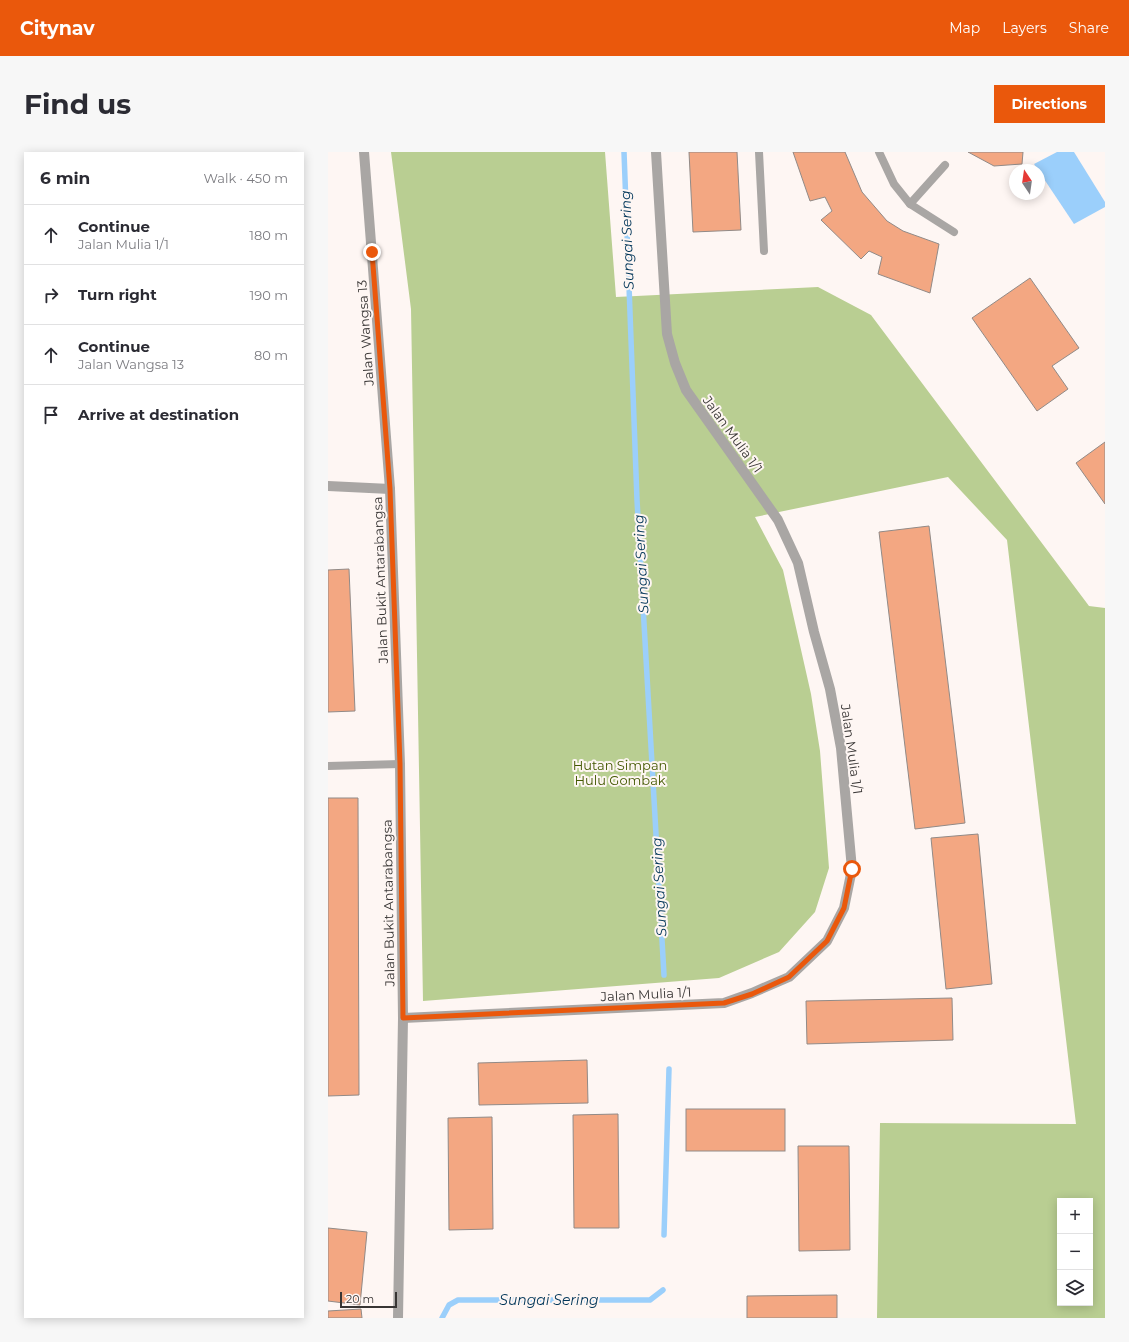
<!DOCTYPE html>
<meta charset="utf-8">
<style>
:root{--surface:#fff;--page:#f7f7f7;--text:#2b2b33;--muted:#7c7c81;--line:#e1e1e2;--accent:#ea580c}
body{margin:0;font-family:Montserrat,sans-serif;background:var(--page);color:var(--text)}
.controls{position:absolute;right:12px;bottom:12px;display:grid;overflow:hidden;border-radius:0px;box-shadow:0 2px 10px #0003}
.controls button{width:36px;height:36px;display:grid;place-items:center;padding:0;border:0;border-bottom:1px solid var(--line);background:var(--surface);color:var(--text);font:20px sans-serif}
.compass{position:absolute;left:681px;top:12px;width:36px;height:36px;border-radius:50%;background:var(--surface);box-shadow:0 2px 10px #0003;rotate:347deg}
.scale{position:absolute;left:12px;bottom:10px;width:57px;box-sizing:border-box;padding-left:4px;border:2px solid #383534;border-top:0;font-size:11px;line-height:14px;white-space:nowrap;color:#383534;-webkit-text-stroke:3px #fef6f3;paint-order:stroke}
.stop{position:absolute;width:12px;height:12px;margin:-9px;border:3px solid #ea580c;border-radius:50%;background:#fff}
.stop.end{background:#ea580c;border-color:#fff;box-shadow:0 1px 4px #0008}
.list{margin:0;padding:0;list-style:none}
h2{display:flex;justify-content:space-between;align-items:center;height:52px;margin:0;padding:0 16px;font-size:17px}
h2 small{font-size:13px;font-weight:400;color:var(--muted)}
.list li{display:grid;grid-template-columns:26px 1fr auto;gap:12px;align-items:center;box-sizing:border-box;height:60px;padding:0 16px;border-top:1px solid var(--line)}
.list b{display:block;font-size:15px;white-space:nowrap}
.list p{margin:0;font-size:13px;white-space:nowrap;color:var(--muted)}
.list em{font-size:13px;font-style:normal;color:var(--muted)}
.icon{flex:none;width:22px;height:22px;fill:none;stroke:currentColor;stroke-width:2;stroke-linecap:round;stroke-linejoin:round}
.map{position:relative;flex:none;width:777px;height:1166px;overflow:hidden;border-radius:0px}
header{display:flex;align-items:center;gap:24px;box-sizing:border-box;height:56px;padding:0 20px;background:var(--accent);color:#fff}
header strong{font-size:19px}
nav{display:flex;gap:22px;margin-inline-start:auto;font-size:14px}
.intro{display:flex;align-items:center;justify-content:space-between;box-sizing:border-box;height:96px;padding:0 24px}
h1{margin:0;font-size:28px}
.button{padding:10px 18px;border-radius:0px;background:var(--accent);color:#fff;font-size:14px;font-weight:700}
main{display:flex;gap:24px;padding:0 24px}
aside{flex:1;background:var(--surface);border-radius:0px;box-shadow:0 2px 10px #0003}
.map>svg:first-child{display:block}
.green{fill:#b9ce92;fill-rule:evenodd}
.water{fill:#9bcffb}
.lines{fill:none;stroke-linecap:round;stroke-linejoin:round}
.stream{stroke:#9bcffb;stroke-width:5.5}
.building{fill:#f3a782;stroke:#918a87}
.lane{stroke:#a9a6a4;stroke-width:8}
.street{stroke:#a9a6a4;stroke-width:10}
.route{stroke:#ea580c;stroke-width:5}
.labels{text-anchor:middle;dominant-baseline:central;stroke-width:4;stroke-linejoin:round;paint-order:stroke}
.street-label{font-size:13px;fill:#383534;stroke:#fef6f3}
.park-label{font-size:13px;fill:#435800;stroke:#fef6f3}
.water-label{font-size:14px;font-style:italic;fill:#003558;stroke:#fef6f3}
</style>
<header>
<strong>Citynav</strong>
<nav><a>Map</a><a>Layers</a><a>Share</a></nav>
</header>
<div class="intro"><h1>Find us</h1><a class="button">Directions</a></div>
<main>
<aside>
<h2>6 min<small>Walk · 450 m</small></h2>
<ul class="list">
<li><svg class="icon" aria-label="ahead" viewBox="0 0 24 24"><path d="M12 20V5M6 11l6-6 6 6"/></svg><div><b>Continue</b><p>Jalan Mulia 1/1</p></div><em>180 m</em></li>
<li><svg class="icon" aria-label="right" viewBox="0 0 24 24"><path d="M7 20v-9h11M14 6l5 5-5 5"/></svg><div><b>Turn right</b></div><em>190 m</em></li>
<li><svg class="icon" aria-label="ahead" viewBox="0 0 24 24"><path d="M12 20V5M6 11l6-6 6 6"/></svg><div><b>Continue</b><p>Jalan Wangsa 13</p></div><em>80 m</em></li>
<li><svg class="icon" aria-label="arrive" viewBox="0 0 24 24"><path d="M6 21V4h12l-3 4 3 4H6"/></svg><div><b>Arrive at destination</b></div></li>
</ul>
</aside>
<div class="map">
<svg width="777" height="1166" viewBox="0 0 777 1166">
<rect width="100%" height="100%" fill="#fef6f3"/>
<path class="green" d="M63,0H277L288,145L490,135L543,163L761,454L777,456V1166H549L552,971L748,972L679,388L620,325L427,365L455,418L483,542L492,599L501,716L487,760L451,800L391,826L95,849L83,157ZM732,1049H762V1151H732Z"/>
<path class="water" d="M729,0H746L777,50V55L746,72L706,12Z"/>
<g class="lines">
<g class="stream">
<path d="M296,0L309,348L336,823"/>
<path d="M336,1083L341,917"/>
<path d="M114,1166L121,1153L130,1148H322L335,1138"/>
</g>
</g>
<g class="building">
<path d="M361,0H409L413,78L365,80Z"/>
<path d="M465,0H517L534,40L559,69L575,79L611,92L602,141L550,122L554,105L541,99L533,107L493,68L504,59L497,45L482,49Z"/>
<path d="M640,0H695L694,12L666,14Z"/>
<path d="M702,126L751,196L724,214L740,237L709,259L644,166Z"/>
<path d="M777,290V352L748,311Z"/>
<path d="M601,374L637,671L587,677L551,380Z"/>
<path d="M21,417L27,559L0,560V418Z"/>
<path d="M0,646H30L31,943L0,944Z"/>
<path d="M650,682L664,832L618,837L603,686Z"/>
<path d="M624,846L625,888L479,892L478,849Z"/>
<path d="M259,908L260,951L151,953L150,911Z"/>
<rect x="358" y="957" width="99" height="42"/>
<path d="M290,962L291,1076H246L245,963Z"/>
<path d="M164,965L165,1077L121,1078L120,966Z"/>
<path d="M470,994H521L522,1098L471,1099Z"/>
<path d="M0,1076L39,1080L32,1153L0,1149Z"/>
<path d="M509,1143V1166H419V1144Z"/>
<path d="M33,1157L34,1166H0V1159Z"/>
</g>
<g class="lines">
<g class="lane">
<path d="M431,0L436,99"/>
<path d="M551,0L566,32L582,52L626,80"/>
<path d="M582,52L617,13"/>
<path d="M0,614L72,612"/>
</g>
<g class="street">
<path d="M36,0L62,337L72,612L75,866L70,1166"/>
<path d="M0,334L62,337"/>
<path d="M75,866L396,851L424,841L461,825L499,789L516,756L524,717L513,596L502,537L486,480L470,411L450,368L358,238L347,211L339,182L328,0"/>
</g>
</g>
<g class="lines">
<path class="route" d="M44,100L62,337L72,612L75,866L396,851L424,842L461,825L499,789L516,756L524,717"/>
</g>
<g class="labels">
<g class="street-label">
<text transform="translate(37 181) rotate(-94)">Jalan Wangsa 13</text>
<text transform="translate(405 282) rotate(54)">Jalan Mulia 1/1</text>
<text transform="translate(52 428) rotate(-92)">Jalan Bukit Antarabangsa</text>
<text transform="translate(524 597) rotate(82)">Jalan Mulia 1/1</text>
<text transform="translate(60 751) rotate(-91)">Jalan Bukit Antarabangsa</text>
<text transform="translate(318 842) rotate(-3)">Jalan Mulia 1/1</text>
</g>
<g class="park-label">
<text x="292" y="613">Hutan Simpan<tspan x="292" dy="15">Hulu Gombak</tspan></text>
</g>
<g class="water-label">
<text transform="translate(299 88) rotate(-92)">Sungai Sering</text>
<text transform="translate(313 412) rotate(-93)">Sungai Sering</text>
<text transform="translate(331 735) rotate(-93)">Sungai Sering</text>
<text x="221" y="1148">Sungai Sering</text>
</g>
</g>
</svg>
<div class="controls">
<button>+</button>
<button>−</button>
<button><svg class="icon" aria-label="layers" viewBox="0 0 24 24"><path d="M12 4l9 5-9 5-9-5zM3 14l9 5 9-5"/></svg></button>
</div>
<svg class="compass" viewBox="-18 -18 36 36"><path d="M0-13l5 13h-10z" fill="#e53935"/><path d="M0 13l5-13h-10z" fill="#7c7c81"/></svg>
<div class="scale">20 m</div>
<div class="stop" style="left:524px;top:717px"></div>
<div class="stop end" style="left:44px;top:100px"></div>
</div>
</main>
